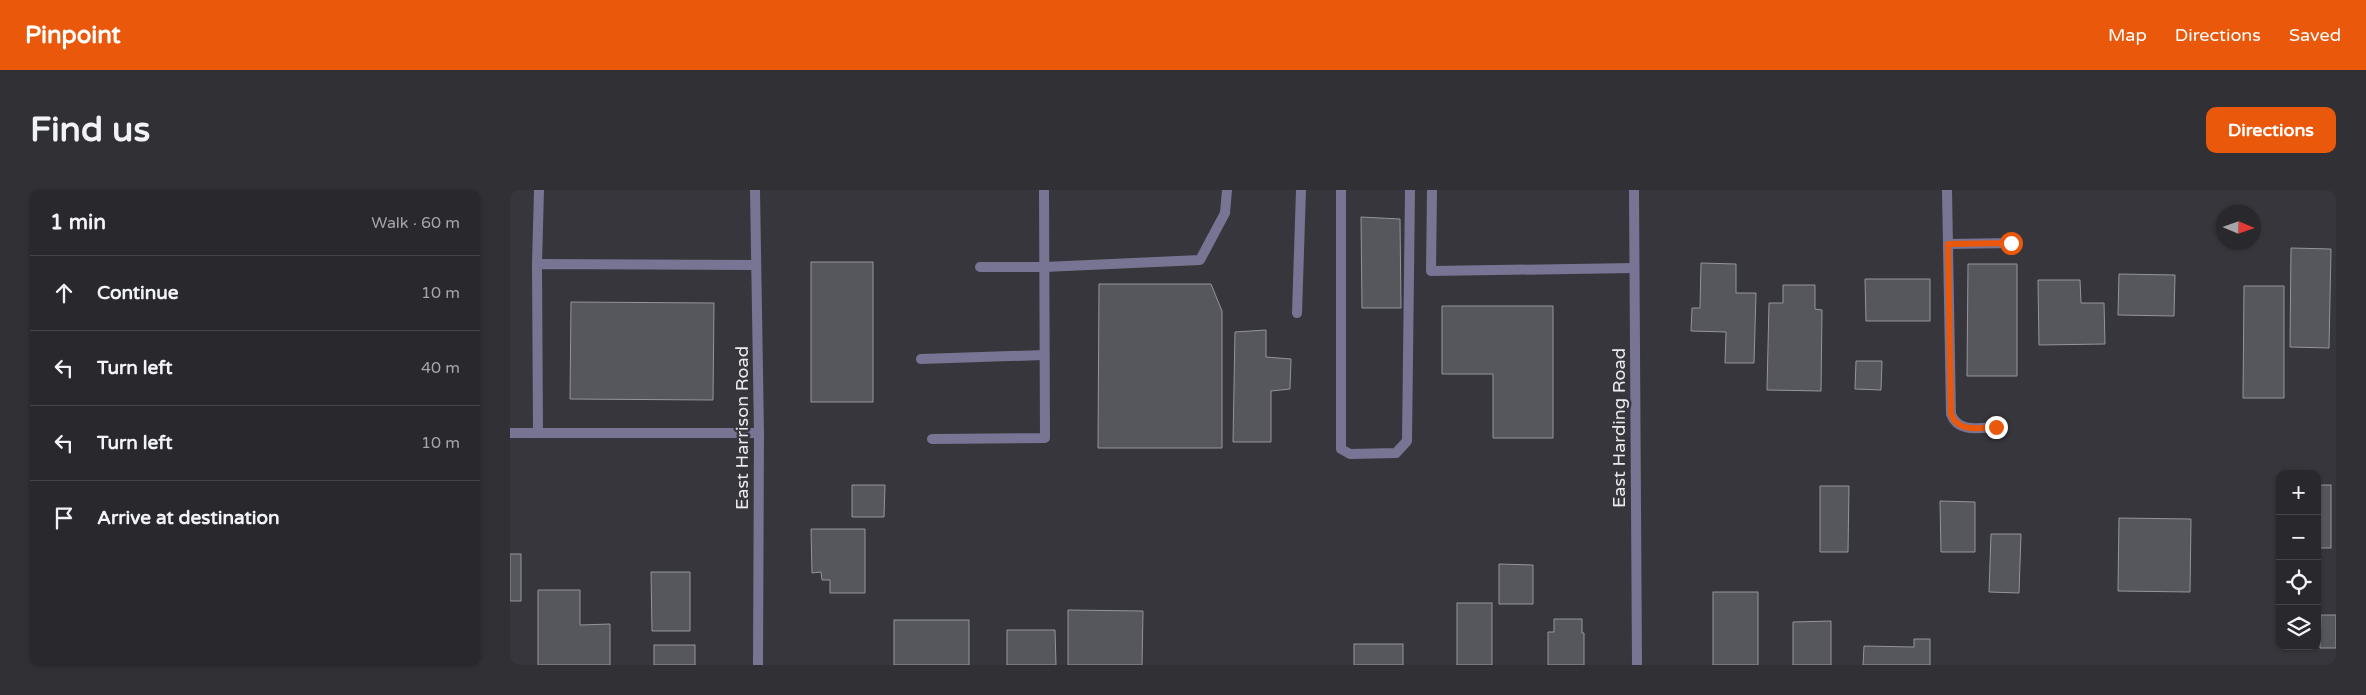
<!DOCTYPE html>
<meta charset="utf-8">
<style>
:root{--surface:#28282d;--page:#303035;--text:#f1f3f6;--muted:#a5a6aa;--line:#444449;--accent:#ea580c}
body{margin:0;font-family:"Varela Round",sans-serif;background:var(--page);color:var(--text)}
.controls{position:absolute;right:15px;bottom:15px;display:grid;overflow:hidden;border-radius:10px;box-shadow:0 1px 4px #0004}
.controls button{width:45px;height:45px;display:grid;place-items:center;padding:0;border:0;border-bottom:1px solid var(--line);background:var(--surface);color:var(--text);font:25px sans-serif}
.compass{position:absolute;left:1706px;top:15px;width:45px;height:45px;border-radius:50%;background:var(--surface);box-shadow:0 1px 4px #0004;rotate:92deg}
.stop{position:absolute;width:15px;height:15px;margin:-11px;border:4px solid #ea580c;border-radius:50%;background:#fff}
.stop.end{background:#ea580c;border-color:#fff;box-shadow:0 1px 5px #0008}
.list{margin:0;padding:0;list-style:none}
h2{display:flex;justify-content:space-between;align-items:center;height:65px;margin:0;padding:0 20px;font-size:21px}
h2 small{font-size:16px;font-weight:400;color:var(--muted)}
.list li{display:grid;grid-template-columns:32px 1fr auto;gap:15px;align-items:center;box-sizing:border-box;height:75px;padding:0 20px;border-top:1px solid var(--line)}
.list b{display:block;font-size:19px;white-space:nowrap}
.list em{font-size:16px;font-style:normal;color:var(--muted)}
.icon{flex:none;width:28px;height:28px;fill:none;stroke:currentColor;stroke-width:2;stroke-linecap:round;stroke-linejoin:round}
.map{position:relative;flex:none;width:1826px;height:475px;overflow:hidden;border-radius:10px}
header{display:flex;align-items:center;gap:30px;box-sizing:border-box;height:70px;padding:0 25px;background:var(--accent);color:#fff}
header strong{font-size:24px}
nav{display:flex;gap:28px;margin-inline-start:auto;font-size:18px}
.intro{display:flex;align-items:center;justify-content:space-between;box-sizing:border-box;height:120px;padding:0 30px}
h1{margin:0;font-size:35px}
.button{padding:12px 22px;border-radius:10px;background:var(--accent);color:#fff;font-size:18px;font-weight:700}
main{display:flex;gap:30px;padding:0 30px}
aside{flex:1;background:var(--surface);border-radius:10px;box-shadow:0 1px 4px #0004}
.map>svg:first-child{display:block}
.building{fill:#56565d;stroke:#94949c}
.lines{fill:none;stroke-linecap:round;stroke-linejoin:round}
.service{stroke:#777593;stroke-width:10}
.minor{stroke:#777593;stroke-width:10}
.route{stroke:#ea580c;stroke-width:6}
.labels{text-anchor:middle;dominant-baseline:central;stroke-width:5;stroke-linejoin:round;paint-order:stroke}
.street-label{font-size:18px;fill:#eaeaee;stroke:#36363c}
</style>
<header>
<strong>Pinpoint</strong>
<nav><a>Map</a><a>Directions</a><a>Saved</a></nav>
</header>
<div class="intro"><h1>Find us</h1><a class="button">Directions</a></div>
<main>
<aside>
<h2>1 min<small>Walk · 60 m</small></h2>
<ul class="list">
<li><svg class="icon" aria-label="ahead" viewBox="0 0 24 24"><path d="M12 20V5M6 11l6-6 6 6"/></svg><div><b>Continue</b></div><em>10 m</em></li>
<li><svg class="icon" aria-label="left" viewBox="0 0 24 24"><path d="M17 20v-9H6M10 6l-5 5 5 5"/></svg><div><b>Turn left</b></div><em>40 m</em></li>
<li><svg class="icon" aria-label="left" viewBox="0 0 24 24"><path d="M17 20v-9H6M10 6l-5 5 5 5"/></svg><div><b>Turn left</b></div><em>10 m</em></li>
<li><svg class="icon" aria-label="arrive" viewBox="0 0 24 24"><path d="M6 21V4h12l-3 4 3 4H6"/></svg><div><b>Arrive at destination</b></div></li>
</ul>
</aside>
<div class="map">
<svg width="1826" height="475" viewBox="0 0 1826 475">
<rect width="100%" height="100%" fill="#36363c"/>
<g class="building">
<path d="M851,27L890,29L891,118H852Z"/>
<path d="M1781,58L1821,59L1819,158L1780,157Z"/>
<rect x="301" y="72" width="62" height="140"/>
<path d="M1191,73L1226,74V103H1246L1244,173H1215L1216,142L1181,141L1182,118H1190Z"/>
<path d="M1458,74H1507V186H1457Z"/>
<path d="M1609,84L1665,85L1664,126L1608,125Z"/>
<path d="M1355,89H1420V131H1356Z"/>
<path d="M1528,90H1570L1571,113H1594L1595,154L1529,155Z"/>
<path d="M589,94H701L712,121V258H588Z"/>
<path d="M1273,95H1305V119L1312,120L1311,201L1257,200L1259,113H1273Z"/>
<path d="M1734,96H1774V208H1733Z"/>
<path d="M61,112L204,113L203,210L60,209Z"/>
<path d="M932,116H1043V248H983V184H932Z"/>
<path d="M756,140V167L781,169L780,199L761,201V252H723L725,142Z"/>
<path d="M1346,171H1372L1371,200L1345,199Z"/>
<path d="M342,295H375L374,327H342Z"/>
<rect x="1807" y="295" width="14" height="63"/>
<path d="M1310,296H1339L1338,362H1310Z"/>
<path d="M1430,311L1465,312V362H1431Z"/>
<path d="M1609,328L1681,329L1680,402L1608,401Z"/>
<path d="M301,339H355V403H320V390H312L311,382L302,383Z"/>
<path d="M1481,344H1511L1509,403L1479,402Z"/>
<rect x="0" y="364" width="11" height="47"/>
<path d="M989,374L1023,375V414H989Z"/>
<path d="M141,382H180V441H142Z"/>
<path d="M28,400H70V435L100,434V475H28Z"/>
<rect x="1203" y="402" width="45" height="73"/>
<rect x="947" y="413" width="35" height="62"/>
<path d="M558,420L633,421L632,475H558Z"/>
<path d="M1811,425H1826V458H1810Z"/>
<path d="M1044,429H1072V443H1074V475H1038V442H1044Z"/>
<rect x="384" y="430" width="75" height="45"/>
<path d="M1321,431V475H1283V432Z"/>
<path d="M497,440H545L546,475H497Z"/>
<path d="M1404,449H1420V475H1353L1354,456L1404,457Z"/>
<rect x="844" y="454" width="49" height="21"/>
<rect x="144" y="455" width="41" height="20"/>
</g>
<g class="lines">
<g class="service">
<path d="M831,0V259L840,264L886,263L897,251L900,0"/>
<path d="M922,0L921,81L1124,78"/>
<path d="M1437,0L1441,224C1448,243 1469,238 1486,237"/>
<path d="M1438,54L1501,53"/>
<path d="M27,74L29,0"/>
<path d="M470,77H534L690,70L715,23L717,0"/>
<path d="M787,123L791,0"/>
<path d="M411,169L534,165"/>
<path d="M0,243H249"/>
<path d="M28,243L27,74L246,75"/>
<path d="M422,249L535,248L534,0"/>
</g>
<g class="minor">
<path d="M245,0L249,243L248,475"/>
<path d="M1124,0L1127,475"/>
</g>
</g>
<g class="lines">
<path class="route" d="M1486,237C1469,238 1448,243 1441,224L1438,54L1501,53"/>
</g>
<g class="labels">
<g class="street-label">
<text transform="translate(232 238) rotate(-90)">East Harrison Road</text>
<text transform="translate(1109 238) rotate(-90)">East Harding Road</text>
</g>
</g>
</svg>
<div class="controls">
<button>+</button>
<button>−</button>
<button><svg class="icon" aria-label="locate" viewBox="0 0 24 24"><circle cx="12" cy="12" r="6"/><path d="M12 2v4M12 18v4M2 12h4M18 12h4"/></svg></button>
<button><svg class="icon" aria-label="layers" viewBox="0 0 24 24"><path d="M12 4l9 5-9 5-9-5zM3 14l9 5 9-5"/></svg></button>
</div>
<svg class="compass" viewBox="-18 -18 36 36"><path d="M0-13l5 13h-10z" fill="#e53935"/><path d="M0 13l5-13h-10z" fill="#a5a6aa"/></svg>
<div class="stop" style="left:1501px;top:53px"></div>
<div class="stop end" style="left:1486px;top:237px"></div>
</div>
</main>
